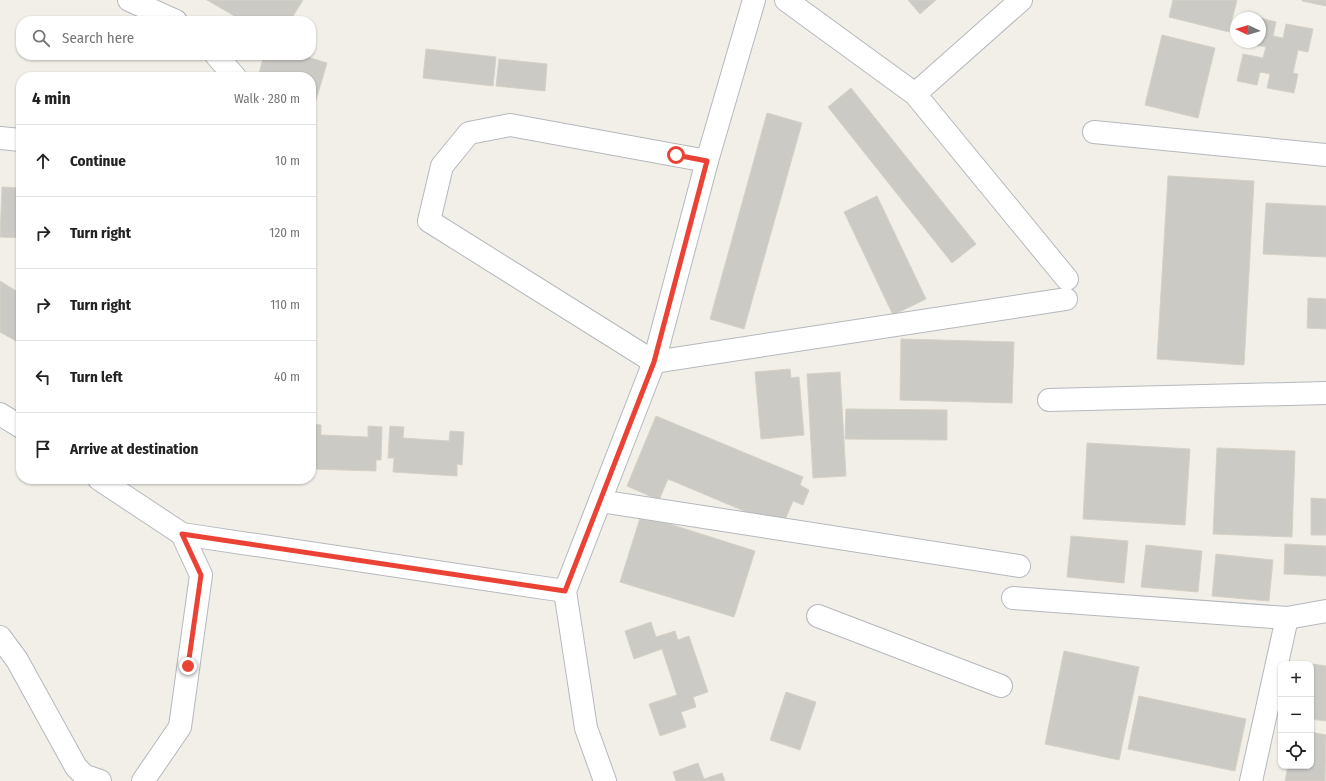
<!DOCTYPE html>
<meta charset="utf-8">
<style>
:root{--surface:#fff;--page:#f2f2f2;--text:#222;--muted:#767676;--line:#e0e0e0}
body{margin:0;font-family:"Fira Sans Condensed",sans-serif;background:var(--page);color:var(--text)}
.controls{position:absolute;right:12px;bottom:12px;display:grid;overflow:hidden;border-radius:8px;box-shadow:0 1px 3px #0004}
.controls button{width:36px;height:36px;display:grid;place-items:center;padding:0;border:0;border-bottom:1px solid var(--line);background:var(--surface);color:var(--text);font:20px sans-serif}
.compass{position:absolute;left:1230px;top:12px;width:36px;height:36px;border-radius:50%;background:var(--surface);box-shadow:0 1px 3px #0004;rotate:274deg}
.stop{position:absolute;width:12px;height:12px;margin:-9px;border:3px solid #ea4335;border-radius:50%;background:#fff}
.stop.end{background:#ea4335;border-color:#fff;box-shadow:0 1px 4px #0008}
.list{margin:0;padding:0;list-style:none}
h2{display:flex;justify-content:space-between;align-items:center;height:52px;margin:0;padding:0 16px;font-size:17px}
h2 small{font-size:13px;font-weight:400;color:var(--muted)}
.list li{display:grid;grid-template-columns:26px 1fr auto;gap:12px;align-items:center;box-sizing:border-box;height:72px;padding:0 16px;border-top:1px solid var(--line)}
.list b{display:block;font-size:15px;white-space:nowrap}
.list em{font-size:13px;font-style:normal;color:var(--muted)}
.icon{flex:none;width:22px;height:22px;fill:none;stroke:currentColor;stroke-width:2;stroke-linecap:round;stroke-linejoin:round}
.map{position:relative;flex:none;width:1326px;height:781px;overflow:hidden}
.search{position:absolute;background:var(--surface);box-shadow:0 1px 3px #0004;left:16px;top:16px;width:300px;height:44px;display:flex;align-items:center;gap:10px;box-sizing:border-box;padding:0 14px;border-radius:16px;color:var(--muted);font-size:15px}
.panel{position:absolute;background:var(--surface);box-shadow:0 1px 3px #0004;left:16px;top:72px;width:300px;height:412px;border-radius:16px}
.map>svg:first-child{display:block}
.building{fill:#cccac5;stroke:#d6d1c6}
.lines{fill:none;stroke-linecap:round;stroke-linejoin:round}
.minor-casing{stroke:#b5b8bc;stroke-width:24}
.minor{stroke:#fff;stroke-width:22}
.route{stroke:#ea4335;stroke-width:5}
</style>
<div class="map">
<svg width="1326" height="781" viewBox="0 0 1326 781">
<rect width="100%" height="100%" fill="#f1efe8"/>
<g class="building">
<path d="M207,0H303L290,21H243Z"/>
<path d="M908,0H936L920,14Z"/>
<path d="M1173,0H1237L1229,32L1169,17Z"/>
<path d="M1302,0H1326V6L1302,1Z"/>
<path d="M1260,18L1276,22L1273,36L1283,38L1286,24L1313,29L1308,52L1298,50L1293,73L1298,74L1294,93L1267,88L1270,74L1260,72L1257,85L1237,81L1243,54L1263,58L1266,47L1245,43L1246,42H1260Z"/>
<path d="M1162,35L1215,48L1198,118L1145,105Z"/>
<path d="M426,49L496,57L493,86L423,78Z"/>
<path d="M264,55H301L327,63L311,117V77H258Z"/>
<path d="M499,59L547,64L545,91L496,86Z"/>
<path d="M851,88L976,244L952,263L828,107Z"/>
<path d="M767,113L802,123L744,329L710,319Z"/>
<path d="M1168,176L1254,181L1244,365L1157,359Z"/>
<path d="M2,187L21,188V238L0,237Z"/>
<path d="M877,196L926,299L893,315L844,212Z"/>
<path d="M1266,203L1326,206V257L1263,254Z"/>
<path d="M0,281L21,294V344L0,332Z"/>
<path d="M1308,298L1326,299V329L1307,328Z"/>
<path d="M901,339L1014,342L1012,403L900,400Z"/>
<path d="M790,369L791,378L799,377L804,435L761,439L755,372Z"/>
<path d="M840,372L846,476L813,478L807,374Z"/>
<path d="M846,409L947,410V440L845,439Z"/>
<path d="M656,416L803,477L800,485L809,490L803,505L793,501L782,527L668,479L659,500L627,486Z"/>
<path d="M311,424L321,425V435L368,437V426L382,427L381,460H376V471L313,469V456H311Z"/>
<path d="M390,426L404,427L403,438L449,441L450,431L464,432L462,465L457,464V476L393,472L394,458H388Z"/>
<path d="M1087,443L1190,449L1185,525L1083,519Z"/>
<path d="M1217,448L1295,451L1292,537L1213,534Z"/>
<path d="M1311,498L1326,499V535H1311Z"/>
<path d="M641,515L755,551L734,617L620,582Z"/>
<path d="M1071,536L1128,541L1124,583L1067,577Z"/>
<path d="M1285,544L1326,546V576L1284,574Z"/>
<path d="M1146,545L1202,551L1198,592L1141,587Z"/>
<path d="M1216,554L1273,560L1269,601L1212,596Z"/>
<path d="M651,622L656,637L675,631L678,640L689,636L708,692L693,697L696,707L681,712L686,727L660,736L649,704L677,695L662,649L634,659L625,631Z"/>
<path d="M1064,651L1139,667L1119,760L1045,744Z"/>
<path d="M1313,664L1326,666V721L1311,719V676Z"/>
<path d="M786,692L816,702L800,750L770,740Z"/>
<path d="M1139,696L1246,719L1235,771L1128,749Z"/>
<path d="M1311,732L1326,735L1325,781H1285L1288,766H1311Z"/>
<path d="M698,763L704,779L722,773L725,781H676L673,772Z"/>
</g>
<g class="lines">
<g class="minor-casing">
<g id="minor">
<path d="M129,0L176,21"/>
<path d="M786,0L915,94L1067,279"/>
<path d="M216,55L235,77"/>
<path d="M915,94L1021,0"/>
<path d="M1094,132L1326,155"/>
<path d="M0,138L21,140"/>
<path d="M707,161L510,125L469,133L442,166L429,221L654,362L1066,299"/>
<path d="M1049,400L1326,393"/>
<path d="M0,414L21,427"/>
<path d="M99,479L182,534L565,591"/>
<path d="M600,501L1019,566"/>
<path d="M1013,598L1287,618L1326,611"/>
<path d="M818,616L1001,686"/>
<path d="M0,637L17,660L76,767L85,776L100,781"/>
<path d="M143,781L180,727L201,575L182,534"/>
<path d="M605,781L586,728L565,591L654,362L707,161L754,0"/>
<path d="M1251,781L1287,618"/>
</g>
</g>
<use href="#minor" class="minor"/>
</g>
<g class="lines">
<path class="route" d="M188,666L201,575L182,534L565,591L654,362L707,161L676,155"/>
</g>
</svg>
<div class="controls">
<button>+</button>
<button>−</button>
<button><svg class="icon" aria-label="locate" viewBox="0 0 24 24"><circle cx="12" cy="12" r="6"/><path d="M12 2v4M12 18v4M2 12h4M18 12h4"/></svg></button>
</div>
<svg class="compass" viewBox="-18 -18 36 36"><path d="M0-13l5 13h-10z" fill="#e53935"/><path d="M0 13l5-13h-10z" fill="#767676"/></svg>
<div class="stop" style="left:676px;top:155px"></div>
<div class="stop end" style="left:188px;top:666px"></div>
<div class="search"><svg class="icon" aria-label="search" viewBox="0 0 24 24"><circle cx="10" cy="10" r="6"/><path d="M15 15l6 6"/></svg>Search here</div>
<section class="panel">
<h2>4 min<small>Walk · 280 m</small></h2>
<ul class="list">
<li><svg class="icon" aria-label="ahead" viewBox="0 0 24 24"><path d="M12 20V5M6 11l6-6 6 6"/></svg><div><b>Continue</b></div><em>10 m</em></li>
<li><svg class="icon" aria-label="right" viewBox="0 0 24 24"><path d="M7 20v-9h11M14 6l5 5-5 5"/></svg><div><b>Turn right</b></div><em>120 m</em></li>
<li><svg class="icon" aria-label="right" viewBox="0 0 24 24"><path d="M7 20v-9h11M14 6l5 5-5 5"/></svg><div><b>Turn right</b></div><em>110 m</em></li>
<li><svg class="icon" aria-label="left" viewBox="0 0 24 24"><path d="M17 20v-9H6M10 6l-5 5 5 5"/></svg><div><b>Turn left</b></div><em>40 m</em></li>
<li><svg class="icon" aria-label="arrive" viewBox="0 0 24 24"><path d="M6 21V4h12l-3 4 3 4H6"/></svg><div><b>Arrive at destination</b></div></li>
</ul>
</section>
</div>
